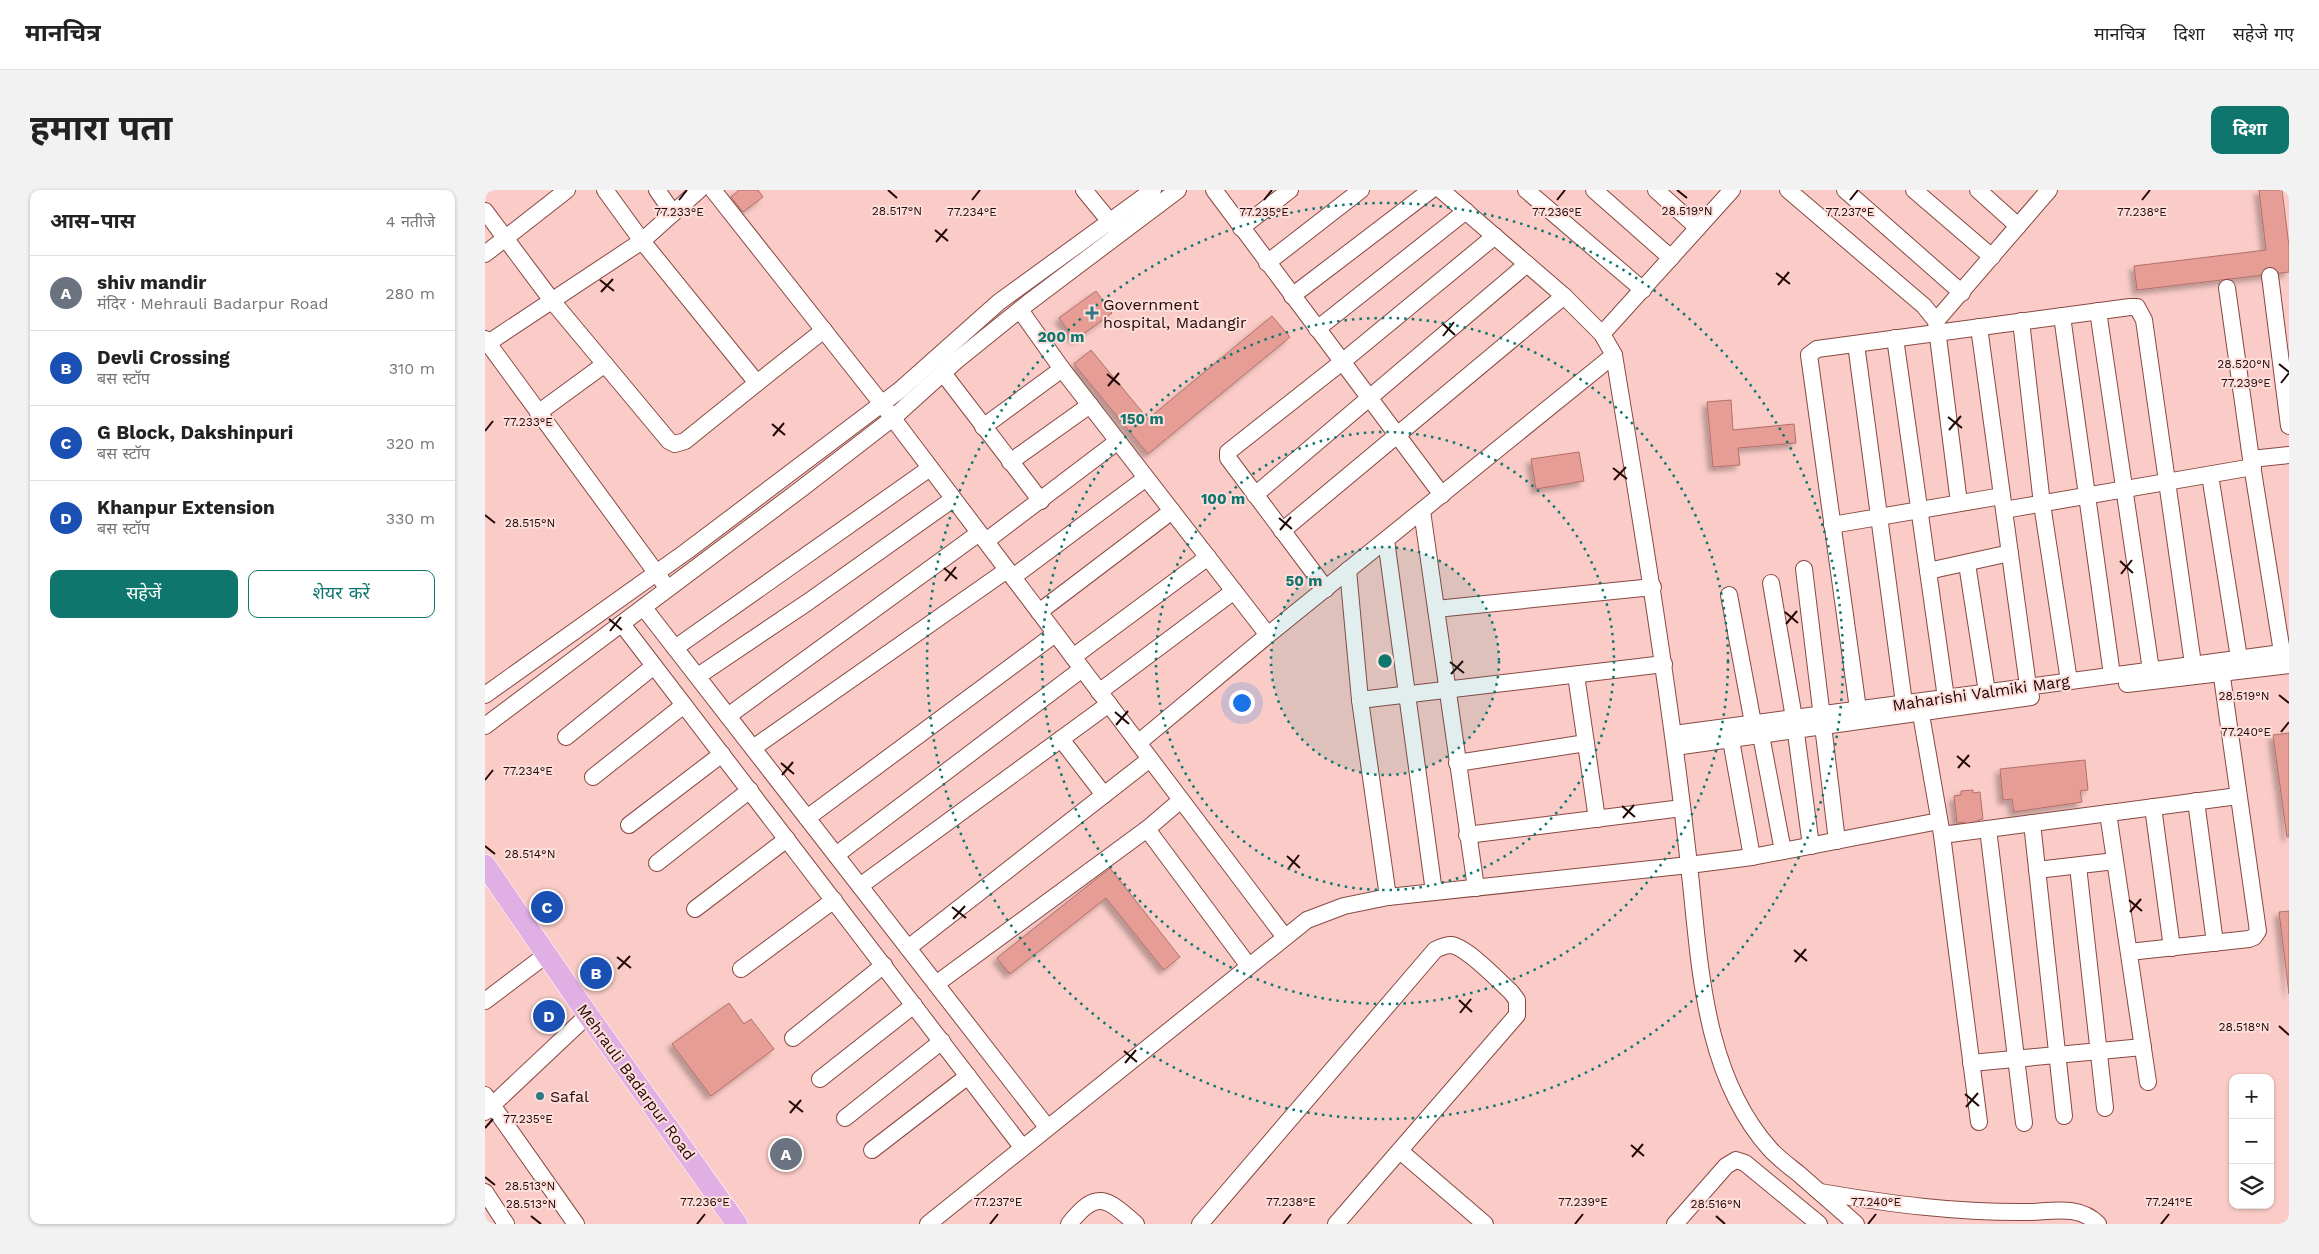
<!DOCTYPE html>
<html lang="hi">
<meta charset="utf-8">
<style>
:root{--surface:#fff;--page:#f2f2f2;--text:#222;--muted:#767676;--line:#e0e0e0;--accent:#0f766e}
body{margin:0;font-family:"Work Sans","Noto Sans Devanagari",sans-serif;background:var(--page);color:var(--text)}
.controls{position:absolute;right:15px;bottom:15px;display:grid;overflow:hidden;border-radius:10px;box-shadow:0 1px 4px #0004}
.controls button{width:45px;height:45px;display:grid;place-items:center;padding:0;border:0;border-bottom:1px solid var(--line);background:var(--surface);color:var(--text);font:25px sans-serif}
.you{position:absolute;left:756px;top:512px;width:18px;height:18px;margin:-12px;border:4px solid #fff;border-radius:50%;background:#1a73e8;box-shadow:0 0 0 8px #1a73e833}
.badge{display:grid;place-items:center;width:32px;height:32px;border-radius:50%;background:var(--accent);color:#fff;font-size:16px;font-weight:700}
.pin{position:absolute;translate:-50% -50%;border:2px solid #fff;box-shadow:0 1px 5px #0006}
.list{margin:0;padding:0;list-style:none}
h2{display:flex;justify-content:space-between;align-items:center;height:65px;margin:0;padding:0 20px;font-size:21px}
h2 small{font-size:16px;font-weight:400;color:var(--muted)}
.list li{display:grid;grid-template-columns:32px 1fr auto;gap:15px;align-items:center;box-sizing:border-box;height:75px;padding:0 20px;border-top:1px solid var(--line)}
.list b{display:block;font-size:19px;white-space:nowrap}
.list p{margin:0;font-size:16px;white-space:nowrap;color:var(--muted)}
.list em{font-size:16px;font-style:normal;color:var(--muted)}
.actions{display:flex;gap:10px;padding:15px 20px}
.actions a{flex:1;padding:11px 0;border:1px solid var(--accent);border-radius:10px;text-align:center;font-size:18px;color:var(--accent)}
.actions .main{background:var(--accent);color:#fff}
.icon{flex:none;width:28px;height:28px;fill:none;stroke:currentColor;stroke-width:2;stroke-linecap:round;stroke-linejoin:round}
.map{position:relative;flex:none;width:1804px;height:1034px;overflow:hidden;border-radius:10px}
header{display:flex;align-items:center;gap:30px;box-sizing:border-box;height:70px;padding:0 25px;background:var(--surface);border-bottom:1px solid var(--line)}
header strong{font-size:24px}
nav{display:flex;gap:28px;margin-inline-start:auto;font-size:18px}
.intro{display:flex;align-items:center;justify-content:space-between;box-sizing:border-box;height:120px;padding:0 30px}
h1{margin:0;font-size:35px}
.button{padding:12px 22px;border-radius:10px;background:var(--accent);color:#fff;font-size:18px;font-weight:700}
main{display:flex;gap:30px;padding:0 30px}
aside{flex:1;background:var(--surface);border-radius:10px;box-shadow:0 1px 4px #0004}
.map>svg:first-child{display:block}
.building{fill:#e69d96;stroke:#b36f68;filter:url(#shadow)}
.lines{fill:none;stroke-linecap:round;stroke-linejoin:round}
.minor-casing{stroke:#884842;stroke-width:18}
.major-casing{stroke:#fff;stroke-width:22}
.minor{stroke:#fff;stroke-width:16}
.major{stroke:#e0afe3;stroke-width:21}
.ticks{fill:none;stroke:#210807;stroke-width:2}
.ring{fill:none;stroke:#0f766e;stroke-width:2.5;stroke-dasharray:2.5 5}
.poi-dot{fill:#307880;stroke:#fddeda;stroke-width:2}
.labels{text-anchor:middle;dominant-baseline:central;stroke-width:4;stroke-linejoin:round;paint-order:stroke}
.poi-label{font-size:16px;fill:#210807;stroke:#fddeda;text-anchor:start}
.street-label{font-size:16px;fill:#210807;stroke:#fddeda}
.ticks-label{font-size:12px;text-anchor:middle;fill:#210807;stroke:#fddeda;stroke-width:4;stroke-linejoin:round;paint-order:stroke}
.centre{fill:#0f766e;stroke:#fddeda;stroke-width:2.5}
.ring-label{font-size:15px;text-anchor:middle;font-weight:bold;fill:#0f766e;stroke:#fddeda;stroke-width:4;stroke-linejoin:round;paint-order:stroke}
</style>
<header>
<strong>मानचित्र</strong>
<nav><a>मानचित्र</a><a>दिशा</a><a>सहेजे गए</a></nav>
</header>
<div class="intro"><h1>हमारा पता</h1><a class="button">दिशा</a></div>
<main>
<aside>
<h2>आस-पास<small>4 नतीजे</small></h2>
<ul class="list">
<li><span class="badge" style="background:#6b7280">A</span><div><b>shiv mandir</b><p>मंदिर · Mehrauli Badarpur Road</p></div><em>280 m</em></li>
<li><span class="badge" style="background:#1a4fb4">B</span><div><b>Devli Crossing</b><p>बस स्टॉप</p></div><em>310 m</em></li>
<li><span class="badge" style="background:#1a4fb4">C</span><div><b>G Block, Dakshinpuri</b><p>बस स्टॉप</p></div><em>320 m</em></li>
<li><span class="badge" style="background:#1a4fb4">D</span><div><b>Khanpur Extension</b><p>बस स्टॉप</p></div><em>330 m</em></li>
</ul>
<div class="actions"><a class="main">सहेजें</a><a>शेयर करें</a></div>
</aside>
<div class="map">
<svg width="1804" height="1034" viewBox="0 0 1804 1034">
<defs>
<filter id="shadow"><feDropShadow dx="-4.5" dy="4.5" stdDeviation="2.5" flood-color="#0004"/></filter>
</defs>
<rect width="100%" height="100%" fill="#fbccc7"/>
<g class="building">
<path d="M254,0H273L278,7L258,22L246,7Z"/>
<path d="M1774,0H1797L1804,56V82L1652,100L1649,76L1781,60Z"/>
<path d="M611,101L627,123L590,150L574,128Z"/>
<path d="M787,126L805,147L663,264L589,174L606,160L663,229Z"/>
<path d="M1246,210L1248,240L1309,234L1311,253L1253,258L1255,275L1228,277L1222,212Z"/>
<path d="M1094,262L1099,291L1051,299L1046,269Z"/>
<path d="M1804,543V647H1802L1788,545Z"/>
<path d="M1600,570L1603,600L1595,601L1597,612L1529,622L1527,609L1518,610L1515,579Z"/>
<path d="M1488,600V603L1495,602L1498,629L1493,630L1494,636L1480,638L1479,632L1472,633L1469,606L1476,605V601Z"/>
<path d="M625,678L695,767L679,780L621,708L525,784L512,768Z"/>
<path d="M1804,721V804L1794,722Z"/>
<path d="M244,813L259,834L266,829L289,859L226,906L187,854Z"/>
</g>
<g class="lines">
<g class="minor-casing">
<g id="minor">
<path d="M120,0L157,51L272,193L339,140"/>
<path d="M172,0L188,23"/>
<path d="M228,0L397,214L799,746"/>
<path d="M599,0L631,39"/>
<path d="M729,0L957,305"/>
<path d="M1041,0L1158,100"/>
<path d="M1109,0L1186,68"/>
<path d="M1171,0L1213,38"/>
<path d="M1303,0L1439,116L1451,131L1474,313"/>
<path d="M1360,0L1477,103"/>
<path d="M1429,0L1507,67"/>
<path d="M1493,0L1533,36"/>
<path d="M0,21L68,112L184,251L190,254L200,251L272,193"/>
<path d="M756,38L805,0"/>
<path d="M0,64L82,0"/>
<path d="M782,73L876,0"/>
<path d="M1785,86L1804,236"/>
<path d="M1742,98L1766,269L1804,265"/>
<path d="M807,106L946,0"/>
<path d="M535,120L577,179L783,445L653,553"/>
<path d="M1613,121L1666,480"/>
<path d="M1577,126L1627,485"/>
<path d="M1451,131L1564,0"/>
<path d="M1536,131L1557,314L1584,491"/>
<path d="M1494,137L1543,496"/>
<path d="M832,139L981,21"/>
<path d="M1117,144L1247,0"/>
<path d="M1410,148L1461,508"/>
<path d="M0,149L178,392"/>
<path d="M1371,154L1419,513"/>
<path d="M0,155L157,51L214,0"/>
<path d="M458,183L556,311"/>
<path d="M53,223L120,174"/>
<path d="M498,237L577,179"/>
<path d="M1766,269L1797,462"/>
<path d="M525,272L605,215"/>
<path d="M1725,285L1754,468"/>
<path d="M770,305L1042,74"/>
<path d="M1519,320L1768,277"/>
<path d="M937,321L991,698"/>
<path d="M1347,335L1517,306"/>
<path d="M797,341L1079,106"/>
<path d="M901,350L949,702"/>
<path d="M501,351L633,251"/>
<path d="M1482,374L1502,502"/>
<path d="M1319,379L1352,651"/>
<path d="M863,380L875,510L903,707"/>
<path d="M1443,381L1525,363"/>
<path d="M528,387L661,288"/>
<path d="M1286,393L1309,528L1326,656"/>
<path d="M841,399L743,268V262L857,172L1010,46"/>
<path d="M1244,405L1268,533"/>
<path d="M159,418L562,937"/>
<path d="M951,419L1168,397"/>
<path d="M554,422L687,321"/>
<path d="M137,434L537,957"/>
<path d="M783,445L1129,165"/>
<path d="M190,458L445,278"/>
<path d="M588,467L723,367"/>
<path d="M1091,485L1112,629"/>
<path d="M213,486L323,412L468,309"/>
<path d="M1642,494L1804,475"/>
<path d="M614,502L749,401"/>
<path d="M0,505L202,361L415,200L514,112L668,0"/>
<path d="M875,510L1179,474"/>
<path d="M1434,513L1457,645L1494,932"/>
<path d="M1373,519L1324,165L1332,159L1645,117H1652L1659,130L1708,474"/>
<path d="M243,526L494,343"/>
<path d="M1274,535L1298,661"/>
<path d="M0,536L316,299L408,228L471,171L543,113L693,0"/>
<path d="M1244,539L1267,667"/>
<path d="M1189,544L1804,462"/>
<path d="M81,547L169,476"/>
<path d="M576,549L619,605"/>
<path d="M1190,557L1546,507"/>
<path d="M268,558L522,380"/>
<path d="M972,573L1101,553"/>
<path d="M108,587L199,515"/>
<path d="M1711,611L1730,753"/>
<path d="M1668,617L1687,758"/>
<path d="M1623,623L1663,892"/>
<path d="M322,628L570,444"/>
<path d="M1547,633L1579,926"/>
<path d="M144,635L237,564"/>
<path d="M662,639L763,775"/>
<path d="M1503,639L1539,933"/>
<path d="M982,645L1197,618"/>
<path d="M1457,645L1753,606"/>
<path d="M351,665L597,479"/>
<path d="M172,673L265,600"/>
<path d="M1593,676L1620,918"/>
<path d="M1552,680L1630,671"/>
<path d="M375,696L624,514"/>
<path d="M210,719L302,649"/>
<path d="M423,758L665,569"/>
<path d="M1644,762L1764,749L1769,747L1773,741L1735,473"/>
<path d="M256,779L349,710"/>
<path d="M451,794L662,639L696,610"/>
<path d="M0,811L53,771"/>
<path d="M308,848L399,775"/>
<path d="M1486,873L1658,857"/>
<path d="M335,889L429,815"/>
<path d="M0,905L91,1034"/>
<path d="M0,922L103,825"/>
<path d="M360,928L457,851"/>
<path d="M387,960L483,886"/>
<path d="M915,961L1000,1034"/>
<path d="M0,1002L21,1034"/>
<path d="M1335,1002C1405,1014 1473,1023 1545,1022C1569,1021 1595,1015 1613,1034"/>
<path d="M443,1034L822,730L859,716L903,707L1204,675C1185,504 1157,335 1129,165L1117,144L1079,106L956,0"/>
<path d="M584,1034C612,999 621,1008 651,1034"/>
<path d="M715,1034L950,760C956,757 960,755 966,755C982,757 1013,790 1026,802L1032,810V825L851,1034"/>
<path d="M1190,1034L1241,976L1251,970L1260,973L1334,1034"/>
<path d="M1371,1034C1352,1017 1333,1001 1314,984C1304,976 1293,968 1285,959C1217,883 1215,771 1204,675L1267,667L1454,631"/>
</g>
</g>
<g class="major-casing">
<path id="major" d="M0,675L103,825L252,1034"/>
</g>
<use href="#minor" class="minor"/>
<use href="#major" class="major"/>
</g>
<path class="ticks" d="M403,0L412,8M1192,0L1202,8M194,10L202,0M487,10L495,0M779,10L787,0M1072,10L1080,0M1365,10L1373,0M1657,10L1665,0M450,40L463,51M451,52L462,39M1291,83L1305,94M115,90L129,101M1293,95L1304,82M116,102L128,89M957,133L970,145M958,146L969,132M1794,174L1804,182M622,184L635,195M1796,193L1804,183M623,196L634,183M1463,227L1477,238M287,234L300,245M1464,240L1476,226M0,241L8,231M288,246L299,233M1128,278L1142,289M1129,290L1141,277M0,325L10,333M794,328L807,339M795,340L806,327M1635,371L1648,383M459,378L472,389M1636,384L1647,370M460,391L471,377M1300,422L1313,433M124,429L137,440M1301,434L1312,421M125,441L136,427M965,472L979,483M966,484L978,471M1794,505L1804,513M630,522L644,534M631,535L643,521M1796,542L1804,532M1472,566L1485,577M296,573L309,584M1473,578L1484,565M297,585L308,572M0,590L8,580M1137,616L1150,627M1138,628L1149,615M0,656L10,664M802,666L815,678M803,679L814,665M1644,710L1657,721M467,717L481,728M1645,722L1656,709M468,729L480,716M1309,760L1322,771M132,767L146,778M1310,772L1321,759M133,779L145,766M974,810L987,822M975,823L986,809M1794,836L1804,845M639,861L652,872M640,873L651,860M1480,904L1494,916M304,911L318,922M1481,917L1493,903M305,923L316,910M0,938L8,929M1146,955L1159,966M1147,967L1158,954M0,987L10,995M46,1026L56,1034M1231,1026L1240,1034M212,1034L220,1024M505,1034L513,1024M798,1034L806,1024M1090,1034L1098,1024M1383,1034L1391,1024M1676,1034L1684,1024"/>
<circle cx="900" cy="471" r="114" fill="#0f766e" fill-opacity=".12"/>
<g class="ring">
<circle cx="900" cy="471" r="114"/>
<circle cx="900" cy="471" r="229"/>
<circle cx="900" cy="471" r="343"/>
<circle cx="900" cy="471" r="458"/>
</g>
<g class="poi-dot">
<path d="M604.5 115.5h5v5h5v5h-5v5h-5v-5h-5v-5h5z"/>
<circle cx="55" cy="906" r="5"/>
</g>
<g class="labels">
<g class="poi-label">
<text x="618" y="114">Government<tspan x="618" dy="18">hospital, Madangir</tspan></text>
<text x="65" y="906">Safal</text>
</g>
<g class="street-label">
<text transform="translate(1496 503) rotate(-8)">Maharishi Valmiki Marg</text>
<text transform="translate(151 892) rotate(54)">Mehrauli Badarpur Road</text>
</g>
</g>
<g class="ticks-label">
<text x="412" y="25">28.517°N</text>
<text x="1202" y="25">28.519°N</text>
<text x="194" y="26">77.233°E</text>
<text x="487" y="26">77.234°E</text>
<text x="779" y="26">77.235°E</text>
<text x="1072" y="26">77.236°E</text>
<text x="1365" y="26">77.237°E</text>
<text x="1657" y="26">77.238°E</text>
<text x="1759" y="178">28.520°N</text>
<text x="1761" y="197">77.239°E</text>
<text x="43" y="236">77.233°E</text>
<text x="45" y="337">28.515°N</text>
<text x="1759" y="510">28.519°N</text>
<text x="1761" y="546">77.240°E</text>
<text x="43" y="585">77.234°E</text>
<text x="45" y="668">28.514°N</text>
<text x="1759" y="841">28.518°N</text>
<text x="43" y="933">77.235°E</text>
<text x="45" y="1000">28.513°N</text>
<text x="220" y="1016">77.236°E</text>
<text x="513" y="1016">77.237°E</text>
<text x="806" y="1016">77.238°E</text>
<text x="1098" y="1016">77.239°E</text>
<text x="1391" y="1016">77.240°E</text>
<text x="1684" y="1016">77.241°E</text>
<text x="46" y="1018">28.513°N</text>
<text x="1231" y="1018">28.516°N</text>
</g>
<circle cx="900" cy="471" r="8" class="centre"/>
<g class="ring-label">
<text x="576" y="152">200 m</text>
<text x="657" y="234">150 m</text>
<text x="738" y="314">100 m</text>
<text x="819" y="396">50 m</text>
</g>
</svg>
<div class="controls">
<button>+</button>
<button>−</button>
<button><svg class="icon" aria-label="layers" viewBox="0 0 24 24"><path d="M12 4l9 5-9 5-9-5zM3 14l9 5 9-5"/></svg></button>
</div>
<div class="you"></div>
<div class="pin badge" style="left:301px;top:964px;background:#6b7280">A</div>
<div class="pin badge" style="left:111px;top:783px;background:#1a4fb4">B</div>
<div class="pin badge" style="left:62px;top:717px;background:#1a4fb4">C</div>
<div class="pin badge" style="left:64px;top:826px;background:#1a4fb4">D</div>
</div>
</main>
